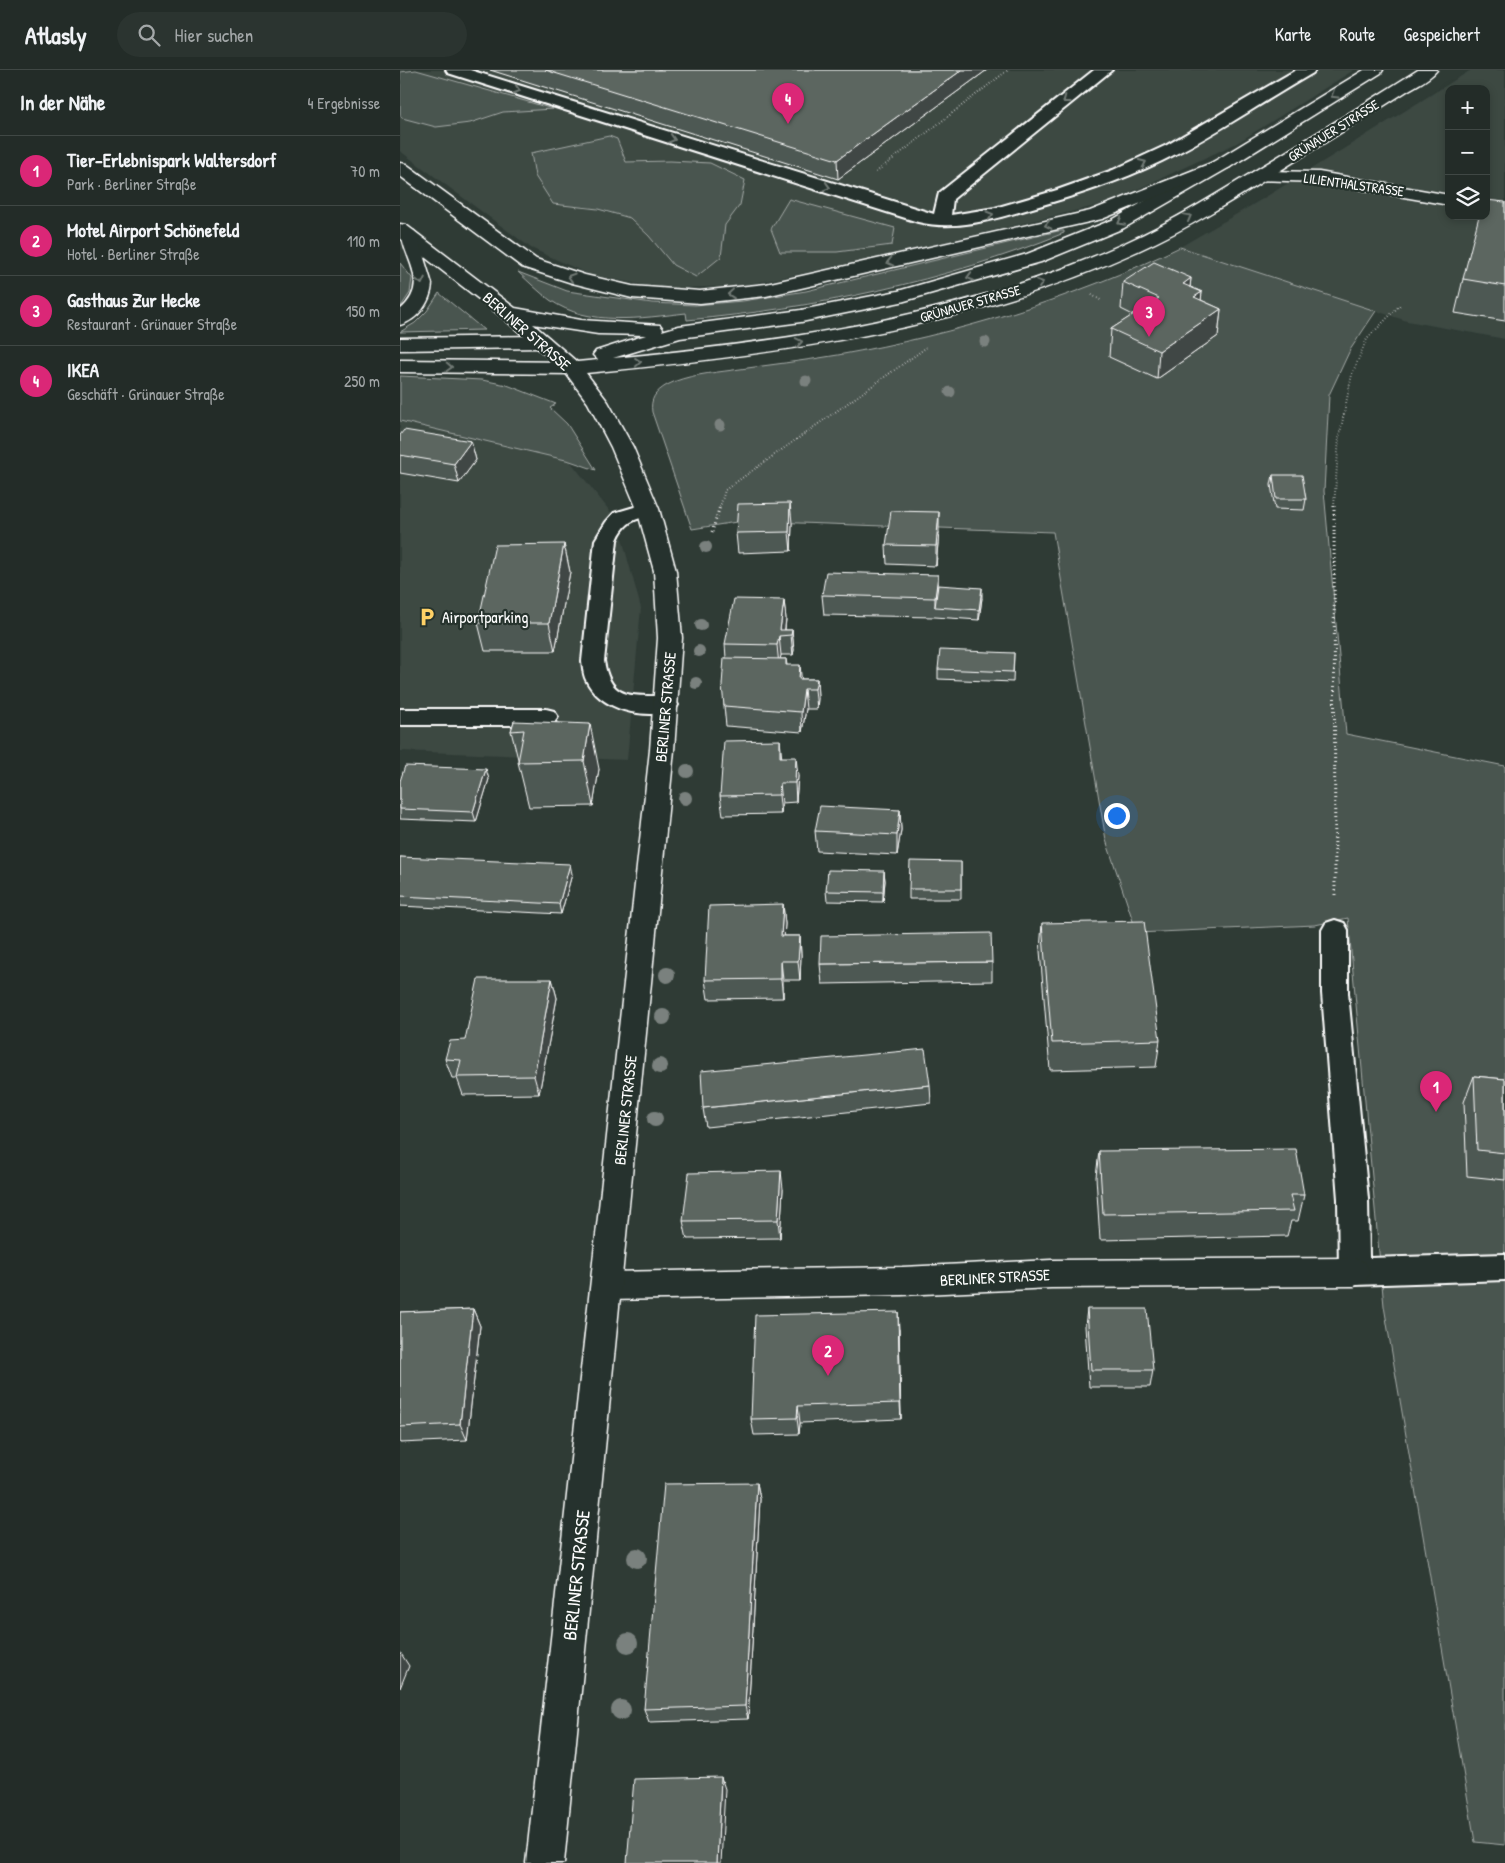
<!DOCTYPE html>
<html lang="de">
<meta charset="utf-8">
<style>
:root{--surface:#232c28;--page:#2b3430;--text:#f1f3f6;--muted:#a3a7a8;--line:#404845;--accent:#db2777}
body{margin:0;font-family:"Patrick Hand",sans-serif;background:var(--page);color:var(--text)}
.controls{position:absolute;right:15px;top:15px;display:grid;overflow:hidden;border-radius:10px;box-shadow:0 2px 8px #0003}
.controls button{width:45px;height:45px;display:grid;place-items:center;padding:0;border:0;border-bottom:1px solid var(--line);background:var(--surface);color:var(--text);font:25px sans-serif}
.you{position:absolute;left:716px;top:745px;width:18px;height:18px;margin:-12px;border:4px solid #fff;border-radius:50%;background:#1a73e8;box-shadow:0 0 0 8px #1a73e833}
.badge{display:grid;place-items:center;width:32px;height:32px;border-radius:50%;background:var(--accent);color:#fff;font-size:16px;font-weight:700}
.pin{position:absolute;translate:-50% -41px;filter:drop-shadow(0 1px 2px #0008)}
.pin::after{content:'';position:absolute;top:26px;width:18px;height:15px;background:inherit;clip-path:polygon(0 0,100% 0,50% 100%)}
.list{margin:0;padding:0;list-style:none}
h2{display:flex;justify-content:space-between;align-items:center;height:65px;margin:0;padding:0 20px;font-size:21px}
h2 small{font-size:16px;font-weight:400;color:var(--muted)}
.list li{display:grid;grid-template-columns:32px 1fr auto;gap:15px;align-items:center;box-sizing:border-box;height:70px;padding:0 20px;border-top:1px solid var(--line)}
.list b{display:block;font-size:19px;white-space:nowrap}
.list p{margin:0;font-size:16px;white-space:nowrap;color:var(--muted)}
.list em{font-size:16px;font-style:normal;color:var(--muted)}
.icon{flex:none;width:28px;height:28px;fill:none;stroke:currentColor;stroke-width:2;stroke-linecap:round;stroke-linejoin:round}
.map{position:relative;flex:none;width:1105px;height:1793px;overflow:hidden}
header{display:flex;align-items:center;gap:30px;box-sizing:border-box;height:70px;padding:0 25px;background:var(--surface);border-bottom:1px solid var(--line)}
header strong{font-size:24px}
nav{display:flex;gap:28px;margin-inline-start:auto;font-size:18px}
.search{width:350px;height:45px;background:var(--page);display:flex;align-items:center;gap:12px;box-sizing:border-box;padding:0 18px;border-radius:28px;color:var(--muted);font-size:19px}
main{display:flex}
aside{flex:1;background:var(--surface)}
.map>svg:first-child{display:block}
.built{fill:#3c4842;fill-rule:evenodd}
.green{fill:#4a544f;stroke:#a4aaa7}
.lines{fill:none;stroke-linecap:round;stroke-linejoin:round}
.lane-casing{stroke:#fff;stroke-width:4}
.street-casing{stroke:#fff;stroke-width:3}
.secondary-casing{stroke:#fff;stroke-width:3}
.highway-casing{stroke:#fff;stroke-width:3}
.path-far1{stroke:#fff;stroke-width:2;stroke-dasharray:0.5 2.5;stroke-linecap:butt}
.path{stroke:#fff;stroke-width:3;stroke-dasharray:1 3;stroke-linecap:butt}
.lane{fill:#26332d;fill-rule:evenodd}
.street{fill:#26332d;fill-rule:evenodd}
.secondary{fill:#26332d;fill-rule:evenodd}
.highway{fill:#26332d;fill-rule:evenodd}
.tree{fill:#7a817e}
.wall{fill:#4e5853;stroke:#fff}
.shaded-wall{fill:#404744;stroke:#fff}
.building{fill:#5b6661;stroke:#fff}
.oneway{stroke:#727a76}
.labels{text-anchor:middle;dominant-baseline:central;stroke-width:4.5;stroke-linejoin:round;paint-order:stroke}
.far-street-label{font-size:14px;fill:#fff;stroke:#26332d}
.street-label{font-size:16px;fill:#fff;stroke:#26332d}
.poi-label{font-size:16px;fill:#fff;stroke:#26332d;text-anchor:start}
.near-street-label{font-size:19px;fill:#fff;stroke:#26332d}
</style>
<header>
<strong>Atlasly</strong>
<div class="search"><svg class="icon" aria-label="search" viewBox="0 0 24 24"><circle cx="10" cy="10" r="6"/><path d="M15 15l6 6"/></svg>Hier suchen</div>
<nav><a>Karte</a><a>Route</a><a>Gespeichert</a></nav>
</header>
<main>
<aside>
<h2>In der Nähe<small>4 Ergebnisse</small></h2>
<ul class="list">
<li><span class="badge">1</span><div><b>Tier-Erlebnispark Waltersdorf</b><p>Park · Berliner Straße</p></div><em>70 m</em></li>
<li><span class="badge">2</span><div><b>Motel Airport Schönefeld</b><p>Hotel · Berliner Straße</p></div><em>110 m</em></li>
<li><span class="badge">3</span><div><b>Gasthaus Zur Hecke</b><p>Restaurant · Grünauer Straße</p></div><em>150 m</em></li>
<li><span class="badge">4</span><div><b>IKEA</b><p>Geschäft · Grünauer Straße</p></div><em>250 m</em></li>
</ul>
</aside>
<div class="map">
<svg width="1105" height="1793" viewBox="0 0 1105 1793">
<rect width="100%" height="100%" fill="#2f3b35"/>
<filter id="ink" filterUnits="userSpaceOnUse"><feTurbulence type="fractalNoise" baseFrequency=".02" numOctaves="2"/><feDisplacementMap in="SourceGraphic" scale="10" xChannelSelector="R" yChannelSelector="G"/><feConvolveMatrix kernelMatrix="1 2 1 2 8 2 1 2 1" color-interpolation-filters="sRGB"/></filter>
<g filter="url(#ink)">
<g class="built">
<path d="M0,0H954L837,73L708,133L483,187L341,216L278,218L243,215L190,205L131,178L0,81Z"/>
<path d="M1071,0H1105V269L1007,251L780,177L859,131ZM1049,19H1086V146H1049Z"/>
<path d="M0,351L170,391L217,450L241,538L227,690L0,681Z"/>
</g>
<g class="green">
<path d="M16,0L153,39L103,42L70,53L36,57L2,48L0,45V2Z"/>
<path d="M209,66L217,69L226,92L270,91L310,93L345,110L340,135L325,155L321,187L296,207L273,195L249,166L230,148L198,139L153,134L135,106L131,83Z"/>
<path d="M389,129L495,158L492,175L437,182H380L371,159Z"/>
<path d="M658,161H664V163C543,212 416,238 287,250L286,243C242,248 189,257 150,230C139,222 129,212 118,202L167,221L252,233L295,235L343,231L406,221Z"/>
<path d="M780,177L976,241L950,280L929,325L924,421L946,664L1105,696V1775L1075,1772L984,1236L948,848L915,855L737,863L706,770L653,462L343,451L292,459L252,342C250,329 255,322 267,315C286,305 312,303 333,300C368,295 403,291 438,285C556,264 673,229 780,177Z"/>
<path d="M0,193L12,208L10,223L0,238Z"/>
<path d="M39,223L84,260L0,262L15,253L27,241Z"/>
<path d="M0,306L82,310L107,315L156,334L150,338L167,354L196,400L170,391L0,351Z"/>
</g>
<g class="lines">
<g class="lane-casing">
<g id="lane">
<path d="M46,0H70L534,144L539,123L694,0H712L553,129L551,145L595,138L657,120L713,100L767,75L896,0H915L913,3C862,32 814,66 762,91C719,112 674,126 629,139C593,150 555,161 518,152L48,3Z"/>
<path d="M248,433L255,435L258,439C249,453 230,440 217,470L204,591C212,639 242,620 274,629L278,635L274,641C243,649 201,641 186,610C183,604 183,597 182,591L195,470L206,452L214,443Z"/>
<path d="M0,639H146L154,641L158,647L154,653L146,655H0Z"/>
<path d="M935,850L944,853L948,860V923L968,1129L969,1188L1105,1184V1210L954,1215L943,1211L939,1202L938,1129L922,923V860L926,853Z"/>
</g>
</g>
<g class="street-casing">
<g id="street">
<path d="M859,101L919,102L1049,125V135L919,112L853,110L850,106L853,102Z"/>
<path d="M954,1188L965,1192L970,1202L965,1212L954,1216L651,1218L502,1225L207,1230L196,1226L191,1216L196,1206L207,1202L502,1197L651,1190Z"/>
</g>
</g>
<g class="secondary-casing">
<path id="secondary" d="M964,0H983L981,3L830,97L724,158L641,192L501,232L401,252L280,268L213,288C387,272 565,246 725,173C774,151 820,122 866,94C917,63 968,32 1018,0H1037C1030,9 1017,15 1007,21C979,39 950,57 921,75C861,112 802,152 738,181C565,260 373,285 186,303L208,332L233,377L259,439L276,501L282,568L274,680L164,1793H126L250,680L258,568L254,501L237,439L211,377L188,333L165,302L102,247L0,168V154L6,155L115,238L181,250L260,255L263,259L262,261L279,256L401,240L498,221L627,184L712,150L818,89ZM133,254L198,264L246,265L196,281L193,285L198,290L177,292Z"/>
</g>
<g class="highway-casing">
<g id="highway">
<path d="M824,88L830,89L833,93L830,97L702,149L366,226L300,233L232,228L172,213L122,197L0,106V93L6,94L136,189L185,205L232,216L300,221L366,214L690,141Z"/>
<path d="M8,159L14,161L17,165L32,214C31,232 18,250 0,255V240C33,212 0,185 2,161Z"/>
<path d="M142,266L149,268L152,272L149,276L142,278L0,280V268Z"/>
<path d="M0,290L172,292L179,294L182,298L179,302L172,304L0,302Z"/>
</g>
</g>
<g class="path-far1">
<path d="M476,102L608,0"/>
<path d="M692,225L702,231"/>
<path d="M320,437L325,420L527,277"/>
<path d="M934,437L939,368L952,304L967,269L1000,235"/>
</g>
<g class="path">
<path d="M934,436L935,827"/>
<path d="M312,462L320,436"/>
</g>
<use href="#lane" class="lane"/>
<use href="#street" class="street"/>
<use href="#secondary" class="secondary"/>
<use href="#highway" class="highway"/>
</g>
<g class="tree">
<circle cx="585" cy="272" r="5.5"/>
<circle cx="406" cy="311" r="5.5"/>
<circle cx="550" cy="322" r="5.5"/>
<circle cx="320" cy="355" r="5.5"/>
<circle cx="306" cy="477" r="6"/>
<circle cx="301" cy="555" r="6"/>
<circle cx="299" cy="581" r="6"/>
<circle cx="296" cy="613" r="6"/>
<circle cx="287" cy="701" r="7"/>
<circle cx="285" cy="728" r="7"/>
<circle cx="267" cy="905" r="8"/>
<circle cx="263" cy="947" r="8"/>
<circle cx="260" cy="996" r="8"/>
<circle cx="255" cy="1049" r="8"/>
<circle cx="237" cy="1488" r="10"/>
<circle cx="228" cy="1573" r="10"/>
<circle cx="221" cy="1640" r="10"/>
</g>
<g class="wall">
<path d="M90,0H587L438,109Z"/>
<path d="M1105,132V251L1055,243L1063,209Z"/>
<path d="M791,208L790,217L802,222L801,230L821,239L818,266L757,309L709,287L711,259L733,245L721,239L723,212Z"/>
<path d="M0,365L71,371L76,390L59,413L0,403Z"/>
<path d="M873,405L906,429L904,440L875,439L871,415Z"/>
<path d="M392,453L391,481L338,483L336,463Z"/>
<path d="M539,462L536,496L487,494L486,475Z"/>
<path d="M164,474L170,502L155,581H85L78,553Z"/>
<path d="M538,505V515L582,528L579,550L535,547L424,545L422,525Z"/>
<path d="M384,530L386,549L385,560H392L394,580L393,585H381L380,589H386L387,595L401,609H417L418,628L417,639H406L402,662L326,656L324,636L326,588L325,574Z"/>
<path d="M614,583L613,612L538,609V599Z"/>
<path d="M114,651L199,699L193,736L129,737L118,692V689L111,661Z"/>
<path d="M382,687L398,706L396,732L382,733L381,744L323,745L320,726Z"/>
<path d="M89,709L76,752L0,749V711Z"/>
<path d="M500,740L501,760L497,785L417,781L415,761Z"/>
<path d="M0,787L172,804L161,844L0,836Z"/>
<path d="M561,792V829H509V819Z"/>
<path d="M484,801L485,811L483,832L427,831L426,821Z"/>
<path d="M383,834L385,854L384,866H400L401,885L400,910H383V928L308,929L305,910Z"/>
<path d="M642,853L760,970L756,997L650,1000L640,881Z"/>
<path d="M592,892V911L422,914L420,894Z"/>
<path d="M152,909L157,928L139,1024L63,1025L57,1008H52L45,989L65,970Z"/>
<path d="M1074,1006L1105,1009V1110L1067,1106L1064,1032Z"/>
<path d="M530,1015L531,1033L306,1057L303,1038Z"/>
<path d="M699,1081L904,1125L898,1151H891L887,1166L700,1170L696,1107Z"/>
<path d="M383,1119L380,1168L287,1169L283,1151Z"/>
<path d="M73,1239L80,1256L67,1370L0,1373V1242Z"/>
<path d="M687,1239L753,1300L750,1317H689L685,1256Z"/>
<path d="M499,1259L501,1349L400,1353L399,1364L354,1365L351,1349Z"/>
<path d="M357,1413L360,1429L348,1649L249,1652L244,1639Z"/>
</g>
<g class="shaded-wall">
<path d="M562,0H587L438,109L437,90Z"/>
<path d="M791,208L788,236L783,214Z"/>
<path d="M802,222L799,249L794,227Z"/>
<path d="M821,239L818,266L757,309L759,281Z"/>
<path d="M71,371L76,390L59,413L54,394Z"/>
<path d="M390,433L392,453L391,481L389,462Z"/>
<path d="M539,442V462L536,496V476Z"/>
<path d="M164,474L170,502L155,581L149,553Z"/>
<path d="M538,505V525L535,537V528Z"/>
<path d="M582,518V528L579,550V540Z"/>
<path d="M384,530L386,549L384,565L380,560Z"/>
<path d="M392,560L394,580L393,585L391,565Z"/>
<path d="M379,566L381,585L379,595L377,575Z"/>
<path d="M400,595L402,614L399,609Z"/>
<path d="M417,609L418,628L417,639L415,619Z"/>
<path d="M404,619L406,639L402,662L401,642Z"/>
<path d="M190,654L199,699L193,736L184,691Z"/>
<path d="M380,670L382,690L380,687Z"/>
<path d="M396,687L398,706L396,732L395,713Z"/>
<path d="M86,699L89,709L76,752L73,742Z"/>
<path d="M380,713L382,733L381,744L379,725Z"/>
<path d="M500,740L501,760L497,785V765Z"/>
<path d="M170,794L172,804L161,844L159,834Z"/>
<path d="M484,801L485,811L483,832V822Z"/>
<path d="M383,834L385,854L383,885L381,866Z"/>
<path d="M400,866L401,885L400,910L398,891Z"/>
<path d="M381,891L383,910V928L381,909Z"/>
<path d="M152,909L157,928L139,1024L134,1006Z"/>
<path d="M381,1101L383,1119L380,1168L378,1150Z"/>
<path d="M73,1239L80,1256L67,1370L60,1354Z"/>
<path d="M498,1242L499,1259L501,1349L500,1333Z"/>
<path d="M398,1336L400,1353L399,1364L397,1348Z"/>
<path d="M357,1413L360,1429L348,1649L345,1636Z"/>
<path d="M0,1582L9,1596L0,1618Z"/>
<path d="M321,1707L325,1719L321,1793H317Z"/>
</g>
<g class="building">
<path d="M145,0H562L437,90Z"/>
<path d="M1086,130L1105,132V216L1063,209L1079,146H1086Z"/>
<path d="M754,192L791,208L783,214L802,222L794,227L821,239L759,281L711,259L759,228L723,212Z"/>
<path d="M4,360L71,371L54,394L0,385V365Z"/>
<path d="M873,405H902L906,429H876Z"/>
<path d="M390,433L389,462L336,463L338,434Z"/>
<path d="M491,441L539,442L536,476L486,475Z"/>
<path d="M164,474L149,553H78L95,475Z"/>
<path d="M426,502L538,505L535,528L422,525Z"/>
<path d="M538,515L582,518L579,540L535,537Z"/>
<path d="M334,529L384,530L380,560H392L391,565L379,566L377,575L325,574Z"/>
<path d="M540,580L614,583L613,602L538,599Z"/>
<path d="M324,588L386,589V595H400L399,609H417L415,619H404L401,642L324,636L322,615Z"/>
<path d="M114,651L190,654L184,691L118,692L124,660L111,661Z"/>
<path d="M380,670V687H396L395,713H380L379,725L320,726L324,671Z"/>
<path d="M5,696L86,699L73,742L0,739V711Z"/>
<path d="M420,736L500,740L497,765L415,761Z"/>
<path d="M0,787L170,794L159,834L0,826Z"/>
<path d="M510,791L561,792V819H509Z"/>
<path d="M428,800L484,801L483,822L426,821Z"/>
<path d="M383,834L381,866H400L398,891H381V909L305,910L309,836Z"/>
<path d="M744,851L760,970L652,973L642,853Z"/>
<path d="M591,863L592,892L420,894L421,866Z"/>
<path d="M78,909H152L134,1006L57,1007L61,990L45,989L50,971L65,970Z"/>
<path d="M525,979L530,1015L303,1038L301,1001Z"/>
<path d="M1074,1006L1105,1009V1083L1077,1080Z"/>
<path d="M896,1079L904,1125H890L894,1141L703,1144L699,1081Z"/>
<path d="M381,1101L378,1150L283,1151L289,1103Z"/>
<path d="M73,1239L60,1354L0,1357V1242Z"/>
<path d="M687,1239H747L753,1300H691Z"/>
<path d="M498,1242L500,1333L398,1336L397,1348L351,1349L355,1245Z"/>
<path d="M357,1413L345,1636L244,1639L264,1414Z"/>
<path d="M321,1707L317,1793H227L234,1709Z"/>
</g>
<defs><path id="oneway-chevron" d="M-2-3.5L2.5 0L-2 3.5" fill="none" stroke-width="1.6" stroke-linecap="round" stroke-linejoin="round" transform="scale(1.25)"/></defs>
<g class="oneway">
<use href="#oneway-chevron" transform="translate(117 20) rotate(17)"/>
<use href="#oneway-chevron" transform="translate(934 25) rotate(148)"/>
<use href="#oneway-chevron" transform="translate(666 30) rotate(143)"/>
<use href="#oneway-chevron" transform="translate(272 69) rotate(17)"/>
<use href="#oneway-chevron" transform="translate(743 93) rotate(-25)"/>
<use href="#oneway-chevron" transform="translate(427 117) rotate(17)"/>
<use href="#oneway-chevron" transform="translate(590 145) rotate(-16)"/>
<use href="#oneway-chevron" transform="translate(788 147) rotate(-29)"/>
<use href="#oneway-chevron" transform="translate(721 152) rotate(152)"/>
<use href="#oneway-chevron" transform="translate(648 155) rotate(167)"/>
<use href="#oneway-chevron" transform="translate(490 192) rotate(167)"/>
<use href="#oneway-chevron" transform="translate(171 207) rotate(-162)"/>
<use href="#oneway-chevron" transform="translate(570 207) rotate(164)"/>
<use href="#oneway-chevron" transform="translate(21 211) rotate(78)"/>
<use href="#oneway-chevron" transform="translate(640 213) rotate(-19)"/>
<use href="#oneway-chevron" transform="translate(331 224) rotate(174)"/>
<use href="#oneway-chevron" transform="translate(399 272) rotate(-10)"/>
<use href="#oneway-chevron" transform="translate(238 292) rotate(-5)"/>
<use href="#oneway-chevron" transform="translate(49 297) rotate(2)"/>
</g>
</g>
<defs>
<g id="parking-bare" transform="scale(1.5)"><path d="M-3.5-5.5H1a3.5 3.5 0 0 1 0 7H-1V5.5H-3.5ZM-1-3.4V-.6H.8a1.4 1.4 0 0 0 0-2.8Z" fill="#ffd166" stroke="#26332d" stroke-width="2.5" paint-order="stroke"/></g>
</defs>
<g fill-rule="evenodd">
<use href="#parking-bare" x="27" y="547"/>
</g>
<g class="labels">
<g class="far-street-label">
<text transform="translate(933 60) rotate(-32)">GRÜNAUER STRASSE</text>
<text transform="translate(954 114) rotate(8)">LILIENTHALSTRASSE</text>
<text transform="translate(570 233) rotate(-16)">GRÜNAUER STRASSE</text>
</g>
<g class="street-label">
<text transform="translate(127 261) rotate(41)">BERLINER STRASSE</text>
<text transform="translate(265 637) rotate(-85)">BERLINER STRASSE</text>
<text transform="translate(225 1040) rotate(-84)">BERLINER STRASSE</text>
<text transform="translate(595 1207) rotate(-3)">BERLINER STRASSE</text>
</g>
<g class="poi-label">
<text x="42" y="547">Airportparking</text>
</g>
<g class="near-street-label">
<text transform="translate(176 1505) rotate(-84)">BERLINER STRASSE</text>
</g>
</g>
</svg>
<div class="controls">
<button>+</button>
<button>−</button>
<button><svg class="icon" aria-label="layers" viewBox="0 0 24 24"><path d="M12 4l9 5-9 5-9-5zM3 14l9 5 9-5"/></svg></button>
</div>
<div class="you"></div>
<div class="pin badge" style="left:1036px;top:1042px">1</div>
<div class="pin badge" style="left:428px;top:1306px">2</div>
<div class="pin badge" style="left:749px;top:267px">3</div>
<div class="pin badge" style="left:388px;top:54px">4</div>
</div>
</main>
